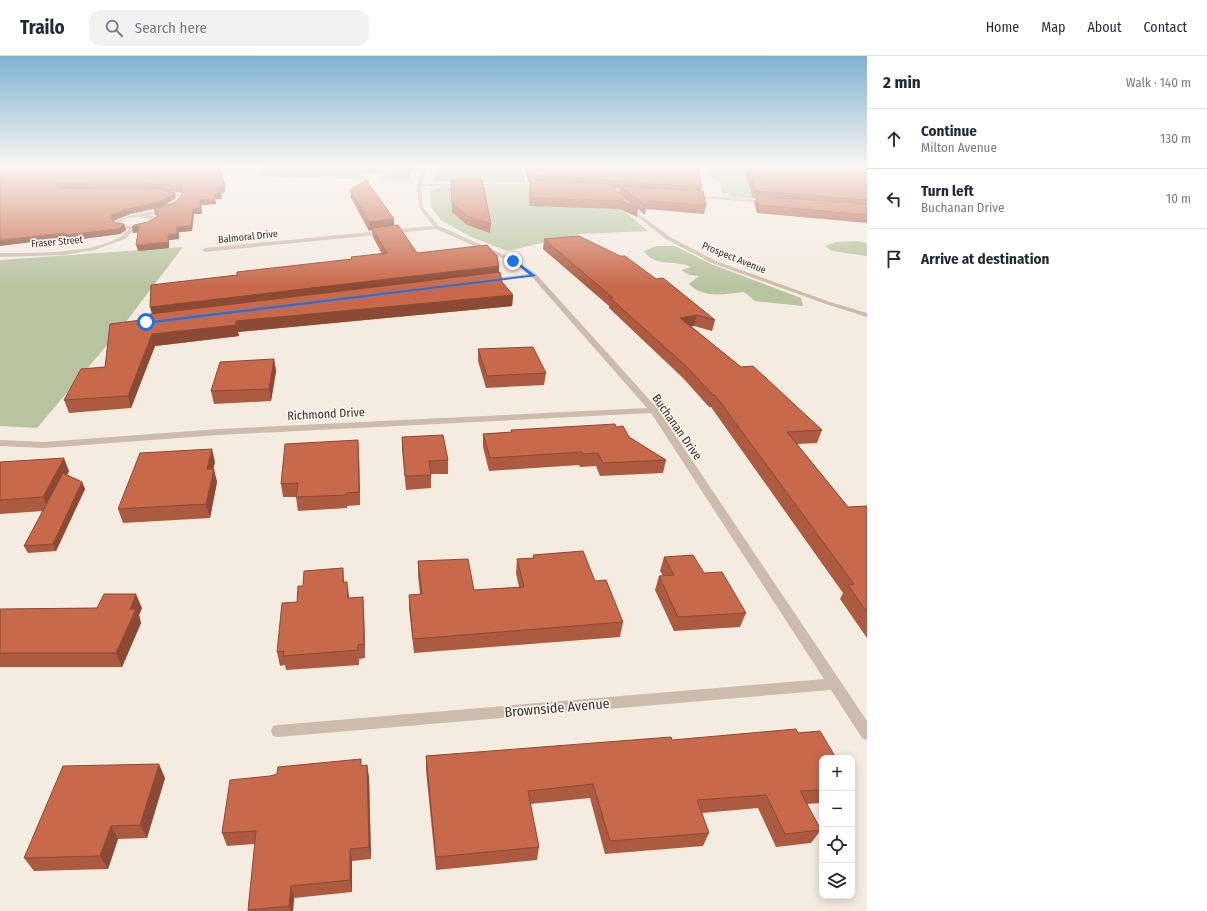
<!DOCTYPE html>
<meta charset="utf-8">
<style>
:root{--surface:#fff;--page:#f2f2f3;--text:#1f2937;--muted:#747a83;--line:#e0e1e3}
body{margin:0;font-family:"Fira Sans Condensed",sans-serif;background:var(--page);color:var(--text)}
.controls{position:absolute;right:12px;bottom:12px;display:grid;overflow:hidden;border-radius:8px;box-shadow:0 2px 10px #0003}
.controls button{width:36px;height:36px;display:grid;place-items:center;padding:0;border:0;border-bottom:1px solid var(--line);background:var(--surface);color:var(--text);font:20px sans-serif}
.stop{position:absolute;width:12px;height:12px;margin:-9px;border:3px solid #1a73e8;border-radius:50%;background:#fff}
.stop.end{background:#1a73e8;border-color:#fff;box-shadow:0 1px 4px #0008}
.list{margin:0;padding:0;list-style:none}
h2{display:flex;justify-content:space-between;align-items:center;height:52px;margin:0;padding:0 16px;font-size:17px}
h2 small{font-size:13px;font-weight:400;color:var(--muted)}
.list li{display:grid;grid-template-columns:26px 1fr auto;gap:12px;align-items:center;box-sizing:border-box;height:60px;padding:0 16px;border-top:1px solid var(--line)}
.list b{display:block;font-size:15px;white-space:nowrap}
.list p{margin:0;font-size:13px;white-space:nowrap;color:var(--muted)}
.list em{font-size:13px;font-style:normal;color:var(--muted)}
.icon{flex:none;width:22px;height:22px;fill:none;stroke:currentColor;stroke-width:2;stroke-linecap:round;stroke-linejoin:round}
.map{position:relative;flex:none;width:867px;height:855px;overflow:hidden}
header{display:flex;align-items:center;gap:24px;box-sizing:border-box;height:56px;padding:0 20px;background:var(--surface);border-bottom:1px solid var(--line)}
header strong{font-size:19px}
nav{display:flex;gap:22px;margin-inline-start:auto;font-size:14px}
.search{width:280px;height:36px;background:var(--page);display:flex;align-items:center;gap:10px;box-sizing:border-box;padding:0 14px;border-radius:12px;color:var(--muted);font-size:15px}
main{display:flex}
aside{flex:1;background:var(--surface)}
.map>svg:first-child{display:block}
.green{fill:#b8c4a0;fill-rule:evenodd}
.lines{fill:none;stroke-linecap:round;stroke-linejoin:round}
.minor{fill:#cdbbac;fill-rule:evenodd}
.wall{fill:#ac5a40;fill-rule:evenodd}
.shaded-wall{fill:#8c4a34}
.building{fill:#c8694b;stroke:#8c4a34}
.route{fill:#1a73e8}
.labels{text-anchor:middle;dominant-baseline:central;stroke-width:3.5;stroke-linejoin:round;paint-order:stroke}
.far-street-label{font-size:10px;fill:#3b302b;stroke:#fbf5ee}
.street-label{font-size:12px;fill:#3b302b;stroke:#fbf5ee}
.near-street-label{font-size:14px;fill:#3b302b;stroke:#fbf5ee}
</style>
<header>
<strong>Trailo</strong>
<div class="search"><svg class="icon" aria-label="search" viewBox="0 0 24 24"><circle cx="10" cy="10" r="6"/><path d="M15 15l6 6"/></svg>Search here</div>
<nav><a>Home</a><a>Map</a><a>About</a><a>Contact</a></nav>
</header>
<main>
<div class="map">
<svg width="867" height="855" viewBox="0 0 867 855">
<rect width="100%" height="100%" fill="#f4ebe1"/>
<g class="green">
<path d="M267,110H414L408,125L258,120ZM368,117L386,118L382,124L364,123L366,120H358L360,118Z"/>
<path d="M437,110H521L525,126L435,125Z"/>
<path d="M705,110H867L792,145L730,141L729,137H722L720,127L706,118L712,116Z"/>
<path d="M441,131H548L602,136L648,175L581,178L507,195L469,180L441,164L431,151L430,135Z"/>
<path d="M857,185L867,187V200L832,195L825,190L836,186Z"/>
<path d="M657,190H675L711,208L801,242L803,250L755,245L744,236C725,238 703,243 689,228L699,220L689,219L681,214L691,211C675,203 655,212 644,195Z"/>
<path d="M183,191L119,275L37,372L0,370V204Z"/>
</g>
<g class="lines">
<g class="minor">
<path d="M424,110H428L422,128H544L542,130H421L423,151L439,170L515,204L536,218L657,352L867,665V684L862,682L831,634L278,681L273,680L271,675L273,670L278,669L824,623L651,357L219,379L44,392L0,390V384L44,386L219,373L647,352L532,221L486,226V224L488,223L528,218L511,206L436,173L205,196L202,194L205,192L433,170L419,151L417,129Z"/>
<path d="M161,135L181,138L182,143L174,151L150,159L158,161L159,164L149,170L135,173L125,183L95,194L63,199L0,201V197C31,197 109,199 129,173L118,171L113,167L114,166C135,154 158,160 178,143L177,140L161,137ZM139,161L153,164C144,170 129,173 119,167L127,162Z"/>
<path d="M691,139L767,145L769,146L767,147L689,141Z"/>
<path d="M627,149L670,181L716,205L830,246L867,257V261L826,248L712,207L666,183L625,151Z"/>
</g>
</g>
<g class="wall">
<path d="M0,110H220L225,136L221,137L222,143H215L216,148L201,149L202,158H194L192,175L179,176V183L169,184V192L138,195V176L133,177L148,166L158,160L155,159L154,153L174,147L182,139V137L162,134L175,137L176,142L162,151L130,158L113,165L116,167L124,168L126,174L120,178L67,185L66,182Z"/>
<path d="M525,110H609L630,112V110H698L702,131L701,135L706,149L704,158L646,153L645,159L638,153L637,161L620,153L529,150L530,127L528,126ZM613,132L619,133V137Z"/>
<path d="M743,110H867V167L757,157L754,147L756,142H753Z"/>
<path d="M451,124L491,168L490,177L467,169L452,156Z"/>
<path d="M350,134L394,170L417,197L499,210V216L502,226L513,239L512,250L238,276L239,280L155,290L131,352L69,357L64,344L105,311L149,263L152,258L237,219L351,203V201L382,198L373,181L372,174L369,175L351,142Z"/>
<path d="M544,183L656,223L715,264L712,275L694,270H691L741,311L822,374L817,387L797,388L848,451L867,450V582L840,543L843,537L711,351H709L683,322L609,252V250L543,193Z"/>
<path d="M478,293L546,317L544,329L486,332L478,305Z"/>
<path d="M274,303L276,315L271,345L214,348L211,335Z"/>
<path d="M616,371L629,381L666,404L663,417L600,420L596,410L580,411L579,409L489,415L483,391V378L511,376V374Z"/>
<path d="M402,381L448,404V418H431V432L406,434L402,394Z"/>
<path d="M359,397L360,449L347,450V452L298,455L296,441H283L281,428Z"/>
<path d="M0,406L69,415L67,419L82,426L85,433L56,495L28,497L24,490L43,455L0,458Z"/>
<path d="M215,406L213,413L217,426L210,462L123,467L118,453Z"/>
<path d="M533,499L595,525L623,566L620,581L414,597L409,553V539L420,538L418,519V505L474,534L519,531L516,517L517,503L533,502Z"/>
<path d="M664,501L704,517L746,557L740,571L674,575L655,534L659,520H663L660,515Z"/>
<path d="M344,526L349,542L364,555L365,602L359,603V609L286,614L285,609L280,610L277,596L303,530Z"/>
<path d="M97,552H142L139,559L141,567L122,611H0V553Z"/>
<path d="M798,677L822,702V744L820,747L807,748L821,774L811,787L776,791L758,752L702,757L709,777L703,790L605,798L590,742L530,748L539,791L537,804L436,814L426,714V700L672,684Z"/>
<path d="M367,709L369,722L371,803L352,805V836L294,842L293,855H248V854L255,788L227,790L222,777L362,710Z"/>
<path d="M165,722L147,782L118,783L108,813L34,815L24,802Z"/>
</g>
<g class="shaded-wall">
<path d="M225,131V136L220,137L219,132Z"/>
<path d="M175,137L176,142L162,151L130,158L113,165L110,162L112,159L128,153Z"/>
<path d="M221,137L222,143H215L216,148L201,149L202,158H194L192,175L179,176V183L169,184V192L138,195L136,189L168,179L177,171L200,144L214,138Z"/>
<path d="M394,163V172H372V174L369,175V166Z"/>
<path d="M124,168L126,174L120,178L67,185L66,182L0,190V184L65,177Z"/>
<path d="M139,170L140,176L133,177L132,171Z"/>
<path d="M499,210L498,220L153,262L150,251Z"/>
<path d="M513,239L512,250L238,276L239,280L155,290L131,352L128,340L152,278L236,265Z"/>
<path d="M697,259L694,270L677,272L680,262Z"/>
<path d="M274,303L276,315L271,345L269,333Z"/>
<path d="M358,384L359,397L360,449L359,436Z"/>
<path d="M212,393L215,406L210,426L207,413Z"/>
<path d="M64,402L69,415L49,455L43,441Z"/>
<path d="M214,413L217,426L210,462L206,448Z"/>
<path d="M82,426L85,433L56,495L53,488Z"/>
<path d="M343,512L344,526H343Z"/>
<path d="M347,526L349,540V556L348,542Z"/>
<path d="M136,538L142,552L139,559L141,567L122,611L116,597L130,553Z"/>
<path d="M363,541L364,555L365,602L364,588Z"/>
<path d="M159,708L165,722L147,782L140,769Z"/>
<path d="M367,709L369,722L371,803L369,791Z"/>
<path d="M111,770L118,783L108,813L100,800Z"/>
<path d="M350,793L352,805V836L350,824Z"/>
<path d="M291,830L294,842L293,855H291L289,850Z"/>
</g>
<g class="building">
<path d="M0,110H220L225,131L219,132L221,137L214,138L215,143L200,144L201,152L193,153L191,170L177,171V178L168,179V186L136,189L139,170L132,171L134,169L148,166L158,160V155L154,153L174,147L182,139L181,132L161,128L57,127L56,129L59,132L161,133L175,137L161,145L128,153L112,159L110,162L116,167L124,168L119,173L65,179V177L0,184Z"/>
<path d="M526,110H609L630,112V110H698L702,131L529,119Z"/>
<path d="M747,110H867V144L755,135Z"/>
<path d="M366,124L394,163L369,166L350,134Z"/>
<path d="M451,124H482L491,168L467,160L452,147Z"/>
<path d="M530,124L609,128L638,152L621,145L530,142Z"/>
<path d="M620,130L703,135L706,149L648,145L646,150Z"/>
<path d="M756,140L867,148V159L759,149Z"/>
<path d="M398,169L417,197L487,189L497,200L499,210L150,251L151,229L237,219V216L352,203L351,201L387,197L372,172Z"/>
<path d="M579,180L620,200H625L656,223L663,222L715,264L697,259L680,262L741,311L753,310L822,374L787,376L848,451L867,450V556L848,529L854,528L715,339H713L686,310L610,242H613L544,183Z"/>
<path d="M500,216L502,226L513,239L236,265V269L152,278L128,340L64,344L81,313L105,311L110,268L149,263L150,258Z"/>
<path d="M533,291L546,317L487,320L478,293Z"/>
<path d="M274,303L269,333L211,335L220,306Z"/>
<path d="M615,368L616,371L623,370L629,381L666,404L603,407L598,397L583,398L582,396L490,402L483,378L512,376L511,374Z"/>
<path d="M443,379L448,404L429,405L431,419L405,420L402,381Z"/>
<path d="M358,384L359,436L346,437V439L296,441L298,427L281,428L285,388Z"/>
<path d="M212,393L207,413H214L206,448L118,453L140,397Z"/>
<path d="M64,402L43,441L0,444V406Z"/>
<path d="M63,417L82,426L53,488L24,490Z"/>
<path d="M583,495L595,525L606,524L623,566L413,583L409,539L422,538L418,505L468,503L474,534L524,531L517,503L534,502L533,499Z"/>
<path d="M693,499L704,517L722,516L746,557L678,561L659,520L674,519L664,501Z"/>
<path d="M343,512V526H347L348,542L363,541L364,588L358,589V594L283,600L284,595L277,596L282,547L297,546L298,530H303L304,515Z"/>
<path d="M104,538H136L130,553H136L116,597H0V553L97,552Z"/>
<path d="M796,673L798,677L820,675L836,702H822V718H821L822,720V734L800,735L821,774L785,778L766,739L697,744L709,777L610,785L593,728L528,735L539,791L436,801L426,700L671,681L672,684Z"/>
<path d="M361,703V710L367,709L369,791L350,793V824L291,830L289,850L248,854L256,775L222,777L230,724L270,720L277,718L278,711Z"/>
<path d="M159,708L140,769L111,770L100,800L24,802L63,710Z"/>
</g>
<linearGradient id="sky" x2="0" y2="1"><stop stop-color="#7eb2d2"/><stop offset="0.48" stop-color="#faf6f2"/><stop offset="1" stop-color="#faf6f2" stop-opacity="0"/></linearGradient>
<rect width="867" height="230" fill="url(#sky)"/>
<path class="route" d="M512,204H515L536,220L146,268L143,266L530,219Z"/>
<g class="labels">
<g class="far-street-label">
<text transform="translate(248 181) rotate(-6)">Balmoral Drive</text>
<text transform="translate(57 186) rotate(-5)">Fraser Street</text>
<text transform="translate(734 202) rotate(22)">Prospect Avenue</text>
</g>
<g class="street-label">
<text transform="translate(326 358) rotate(-3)">Richmond Drive</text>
<text transform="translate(677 371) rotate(55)">Buchanan Drive</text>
</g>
<g class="near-street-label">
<text transform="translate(557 652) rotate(-5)">Brownside Avenue</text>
</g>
</g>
</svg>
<div class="controls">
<button>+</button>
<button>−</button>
<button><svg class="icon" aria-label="locate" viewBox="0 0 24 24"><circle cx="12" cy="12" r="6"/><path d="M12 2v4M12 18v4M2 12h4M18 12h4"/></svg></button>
<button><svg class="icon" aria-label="layers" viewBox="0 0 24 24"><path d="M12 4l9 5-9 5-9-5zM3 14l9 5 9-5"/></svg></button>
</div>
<div class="stop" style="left:146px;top:266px"></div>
<div class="stop end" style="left:513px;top:205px"></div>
</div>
<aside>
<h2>2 min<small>Walk · 140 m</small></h2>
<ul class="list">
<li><svg class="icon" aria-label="ahead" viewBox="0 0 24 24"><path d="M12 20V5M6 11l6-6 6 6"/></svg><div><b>Continue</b><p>Milton Avenue</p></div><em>130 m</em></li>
<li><svg class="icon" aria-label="left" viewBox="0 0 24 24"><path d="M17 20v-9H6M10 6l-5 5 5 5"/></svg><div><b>Turn left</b><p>Buchanan Drive</p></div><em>10 m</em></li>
<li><svg class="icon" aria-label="arrive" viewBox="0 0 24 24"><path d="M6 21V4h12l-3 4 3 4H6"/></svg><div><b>Arrive at destination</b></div></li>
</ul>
</aside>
</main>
